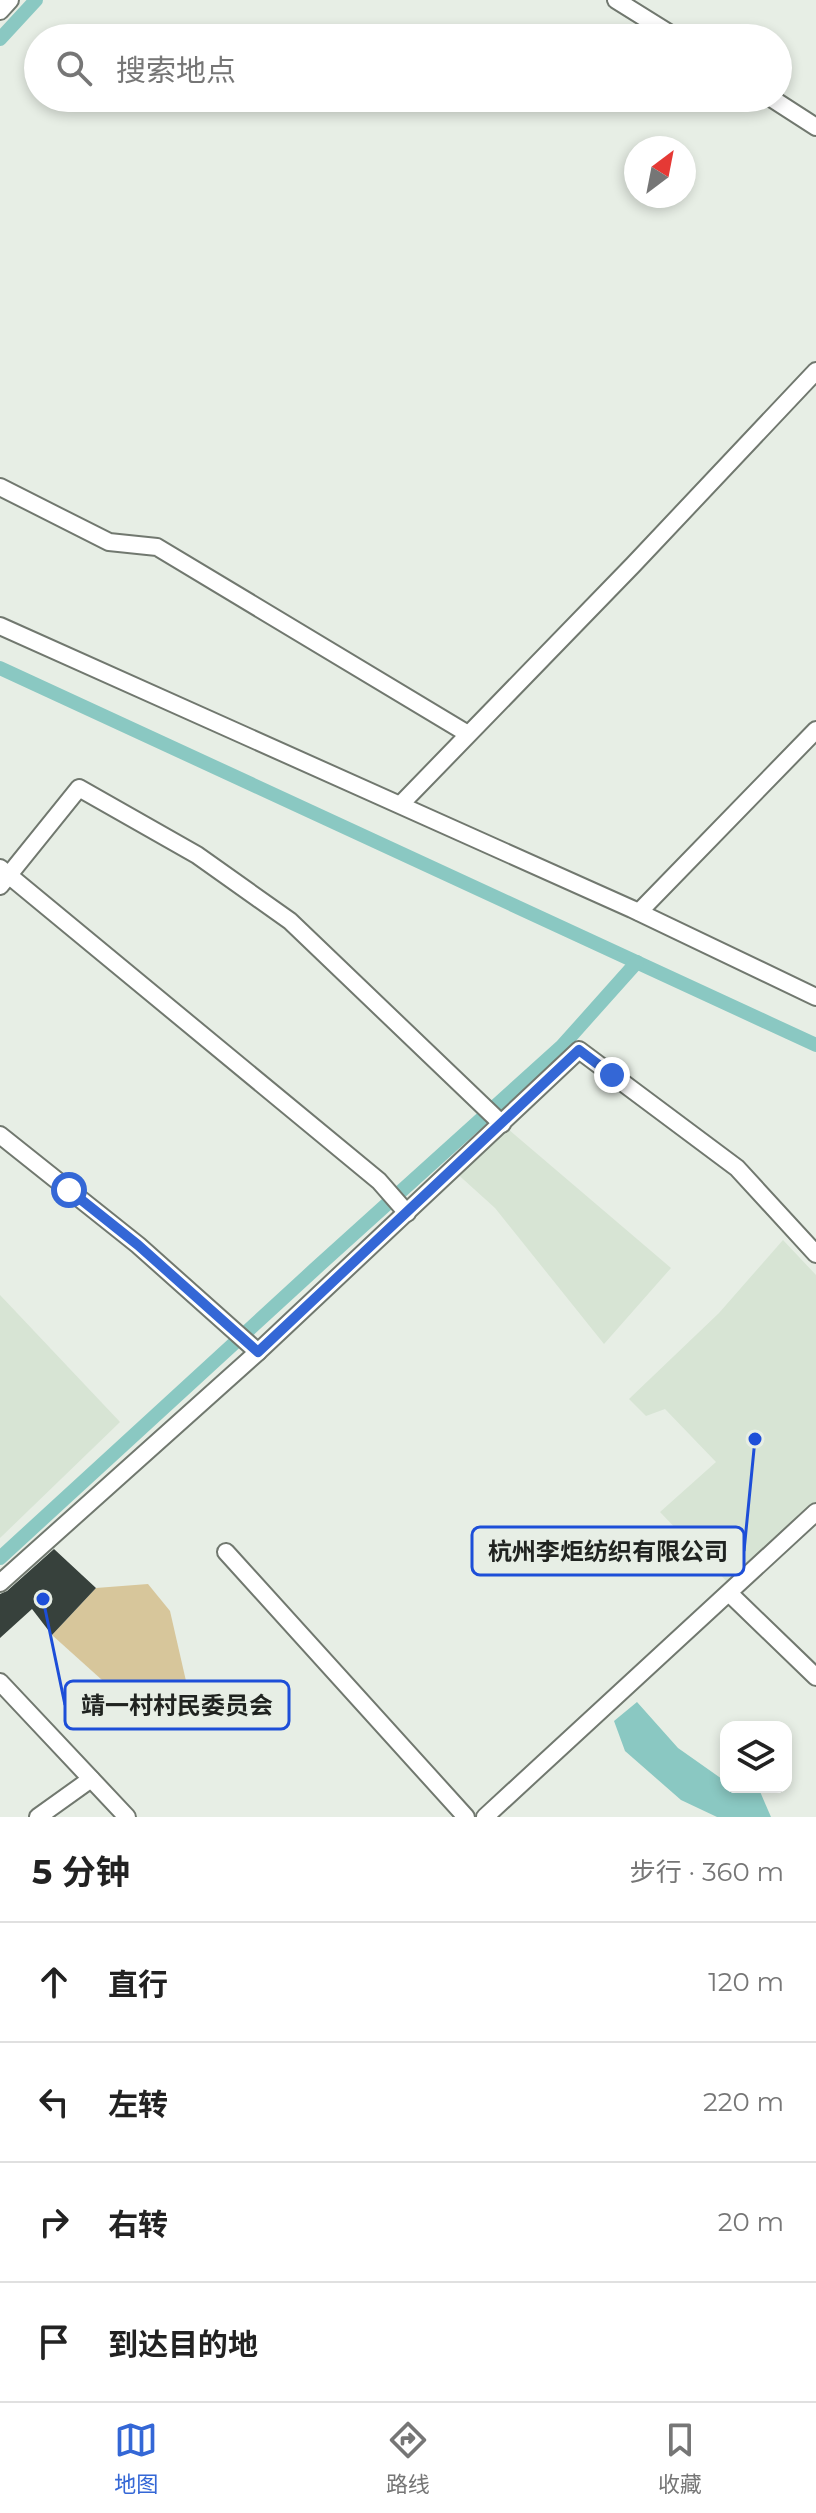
<!DOCTYPE html>
<html lang="zh">
<meta charset="utf-8">
<style>
:root{--surface:#fff;--page:#f2f2f2;--text:#222;--muted:#767676;--line:#e0e0e0;--accent:#3467d6}
body{margin:0;font-family:Montserrat,"Noto Sans SC",sans-serif;background:var(--page);color:var(--text)}
.controls{position:absolute;right:24px;bottom:24px;display:grid;overflow:hidden;border-radius:16px;box-shadow:0 4px 12px #0003}
.controls button{width:72px;height:72px;display:grid;place-items:center;padding:0;border:0;border-bottom:2px solid var(--line);background:var(--surface);color:var(--text);font:40px sans-serif}
.compass{position:absolute;left:624px;top:136px;width:72px;height:72px;border-radius:50%;background:var(--surface);box-shadow:0 4px 12px #0003;rotate:32deg}
.stop{position:absolute;width:24px;height:24px;margin:-18px;border:6px solid #3467d6;border-radius:50%;background:#fff}
.stop.end{background:#3467d6;border-color:#fff;box-shadow:0 2px 8px #0008}
.list{margin:0;padding:0;list-style:none}
h2{display:flex;justify-content:space-between;align-items:center;height:104px;margin:0;padding:0 32px;font-size:34px}
h2 small{font-size:26px;font-weight:400;color:var(--muted)}
.list li{display:grid;grid-template-columns:52px 1fr auto;gap:24px;align-items:center;box-sizing:border-box;height:120px;padding:0 32px;border-top:2px solid var(--line)}
.list b{display:block;font-size:30px;white-space:nowrap}
.list em{font-size:26px;font-style:normal;color:var(--muted)}
.icon{flex:none;width:44px;height:44px;fill:none;stroke:currentColor;stroke-width:2;stroke-linecap:round;stroke-linejoin:round}
.map{position:relative;flex:none;width:816px;height:1817px;overflow:hidden}
.search{position:absolute;background:var(--surface);box-shadow:0 4px 12px #0003;left:24px;right:24px;top:24px;height:88px;display:flex;align-items:center;gap:20px;box-sizing:border-box;padding:0 28px;border-radius:44px;color:var(--muted);font-size:30px}
.sheet{height:584px;background:var(--surface)}
nav{display:flex;justify-content:space-around;align-items:center;box-sizing:border-box;height:112px;border-top:2px solid var(--line);background:var(--surface);font-size:22px;color:var(--muted)}
nav a{display:grid;justify-items:center;gap:4px}
nav .on{color:var(--accent)}
.map>svg:first-child{display:block}
.built{fill:#d7e4d4}
.green{fill:#d7c69b}
.water{fill:#8ac8c2}
.lines{fill:none;stroke-linecap:round;stroke-linejoin:round}
.canal{stroke:#8ac8c2;stroke-width:14}
.building{fill:#37413c}
.street-casing{stroke:#71786f;stroke-width:20}
.street{stroke:#fff;stroke-width:16}
.route{stroke:#3467d6;stroke-width:10}
.leader{fill:none;stroke:#1d4ed8;stroke-width:3}
.callout-dot{fill:#1d4ed8;stroke:#e7eee5;stroke-width:3}
.callout{fill:#e7eee5;stroke:#1d4ed8;stroke-width:3}
.callout-label{font-size:24px;text-anchor:middle;font-weight:bold;fill:#202320}
</style>
<div class="map">
<svg width="816" height="1817" viewBox="0 0 816 1817">
<rect width="100%" height="100%" fill="#e7eee5"/>
<g class="built">
<path d="M502,1124L671,1268L604,1344L495,1208L453,1170Z"/>
<path d="M783,1240L816,1275V1512L733,1588L660,1512L716,1462L665,1409L646,1416L629,1399L719,1313Z"/>
<path d="M0,1295L120,1422L0,1538Z"/>
</g>
<path class="green" d="M148,1584L170,1611L186,1681L164,1711L112,1689L52,1635L96,1588Z"/>
<path class="water" d="M637,1702L678,1748L722,1779L726,1775V1787H758L771,1817H717L681,1800L625,1751L614,1721Z"/>
<g class="lines">
<g class="canal">
<path d="M0,39L36,0"/>
<path d="M0,668L816,1045"/>
<path d="M0,1558L315,1269L562,1046L637,962"/>
</g>
</g>
<path class="building" d="M54,1549L96,1588L52,1635L32,1609L0,1638V1594L7,1591Z"/>
<g class="lines">
<g class="street-casing">
<g id="street">
<path d="M616,0L677,38"/>
<path d="M0,11L10,0"/>
<path d="M771,98L816,127"/>
<path d="M0,487L109,542L157,547L468,734"/>
<path d="M0,626L632,909L816,997"/>
<path d="M401,804L633,565L816,371"/>
<path d="M0,868L379,1181L407,1213"/>
<path d="M0,886L79,788L197,855L290,921L502,1124"/>
<path d="M639,912L816,730"/>
<path d="M0,1135L138,1245L258,1352"/>
<path d="M226,1552L466,1817"/>
<path d="M0,1583L258,1352L579,1050L737,1168L816,1254"/>
<path d="M729,1593L816,1677"/>
<path d="M0,1682L127,1817"/>
<path d="M38,1817L91,1779"/>
<path d="M485,1817L816,1512"/>
</g>
</g>
<use href="#street" class="street"/>
</g>
<g class="lines">
<path class="route" d="M69,1190L138,1245L258,1352L579,1050L612,1075"/>
</g>
<path class="leader" d="M755 1439L744 1551M43 1599L65 1705"/>
<g class="callout-dot">
<circle cx="755" cy="1439" r="8"/>
<circle cx="43" cy="1599" r="8"/>
</g>
<g class="callout">
<rect x="472" y="1527" width="272" height="48" rx="8"/>
<rect x="65" y="1681" width="224" height="48" rx="8"/>
</g>
<g class="callout-label">
<text x="608" y="1560">杭州李炬纺织有限公司</text>
<text x="177" y="1714">靖一村村民委员会</text>
</g>
</svg>
<div class="controls">
<button><svg class="icon" aria-label="layers" viewBox="0 0 24 24"><path d="M12 4l9 5-9 5-9-5zM3 14l9 5 9-5"/></svg></button>
</div>
<svg class="compass" viewBox="-18 -18 36 36"><path d="M0-13l5 13h-10z" fill="#e53935"/><path d="M0 13l5-13h-10z" fill="#767676"/></svg>
<div class="stop" style="left:69px;top:1190px"></div>
<div class="stop end" style="left:612px;top:1075px"></div>
<div class="search"><svg class="icon" aria-label="search" viewBox="0 0 24 24"><circle cx="10" cy="10" r="6"/><path d="M15 15l6 6"/></svg>搜索地点</div>
</div>
<section class="sheet">
<h2>5 分钟<small>步行 · 360 m</small></h2>
<ul class="list">
<li><svg class="icon" aria-label="ahead" viewBox="0 0 24 24"><path d="M12 20V5M6 11l6-6 6 6"/></svg><div><b>直行</b></div><em>120 m</em></li>
<li><svg class="icon" aria-label="left" viewBox="0 0 24 24"><path d="M17 20v-9H6M10 6l-5 5 5 5"/></svg><div><b>左转</b></div><em>220 m</em></li>
<li><svg class="icon" aria-label="right" viewBox="0 0 24 24"><path d="M7 20v-9h11M14 6l5 5-5 5"/></svg><div><b>右转</b></div><em>20 m</em></li>
<li><svg class="icon" aria-label="arrive" viewBox="0 0 24 24"><path d="M6 21V4h12l-3 4 3 4H6"/></svg><div><b>到达目的地</b></div></li>
</ul>
</section>
<nav>
<a class="on"><svg class="icon" aria-label="map" viewBox="0 0 24 24"><path d="M3 6l6-2 6 2 6-2v14l-6 2-6-2-6 2zM9 4v14M15 6v14"/></svg>地图</a>
<a><svg class="icon" aria-label="directions" viewBox="0 0 24 24"><path d="M12 3l9 9-9 9-9-9zM9 14v-3h6M13 9l2 2-2 2"/></svg>路线</a>
<a><svg class="icon" aria-label="saved" viewBox="0 0 24 24"><path d="M7 4h10v16l-5-4-5 4z"/></svg>收藏</a>
</nav>
